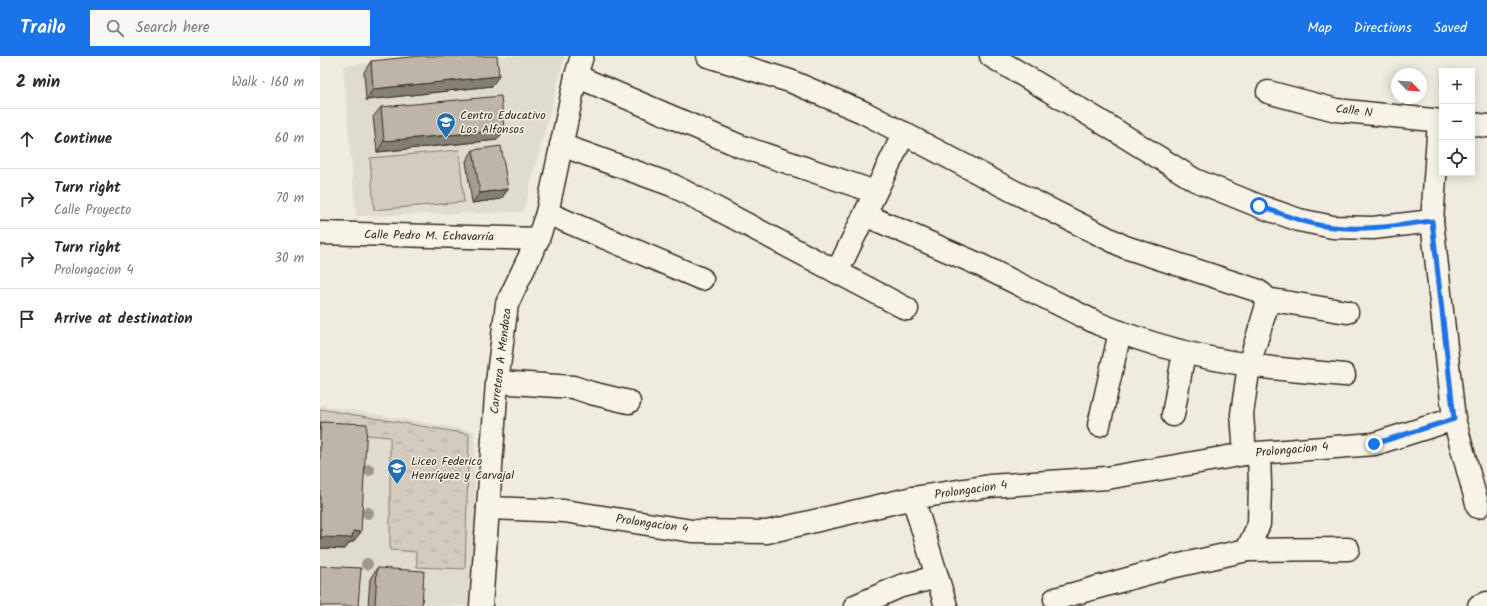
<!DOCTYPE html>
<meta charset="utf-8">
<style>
:root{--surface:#fff;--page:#f7f7f7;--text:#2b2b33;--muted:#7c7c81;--line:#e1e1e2;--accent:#1a73e8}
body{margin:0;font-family:Kalam,sans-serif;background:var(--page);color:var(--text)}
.controls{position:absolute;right:12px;top:12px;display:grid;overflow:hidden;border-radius:0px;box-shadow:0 2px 10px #0003}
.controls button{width:36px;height:36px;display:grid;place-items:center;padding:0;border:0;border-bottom:1px solid var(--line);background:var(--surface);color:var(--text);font:20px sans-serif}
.compass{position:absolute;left:1071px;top:12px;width:36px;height:36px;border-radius:50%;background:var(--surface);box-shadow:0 2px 10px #0003;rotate:115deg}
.stop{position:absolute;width:12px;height:12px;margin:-9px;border:3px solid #1a73e8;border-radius:50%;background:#fff}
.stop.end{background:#1a73e8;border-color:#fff;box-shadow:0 1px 4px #0008}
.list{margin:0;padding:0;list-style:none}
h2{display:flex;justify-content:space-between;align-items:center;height:52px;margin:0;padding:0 16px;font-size:17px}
h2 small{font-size:13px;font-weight:400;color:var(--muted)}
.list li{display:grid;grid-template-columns:26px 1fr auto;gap:12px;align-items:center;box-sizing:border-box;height:60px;padding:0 16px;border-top:1px solid var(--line)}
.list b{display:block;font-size:15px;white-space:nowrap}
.list p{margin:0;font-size:13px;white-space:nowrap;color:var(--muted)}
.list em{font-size:13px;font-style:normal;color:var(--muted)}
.icon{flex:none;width:22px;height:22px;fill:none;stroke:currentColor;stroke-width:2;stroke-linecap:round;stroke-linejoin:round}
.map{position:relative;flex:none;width:1167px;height:550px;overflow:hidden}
header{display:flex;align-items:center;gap:24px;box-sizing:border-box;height:56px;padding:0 20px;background:var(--accent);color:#fff}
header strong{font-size:19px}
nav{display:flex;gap:22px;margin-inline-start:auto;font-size:14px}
.search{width:280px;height:36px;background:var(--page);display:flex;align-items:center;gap:10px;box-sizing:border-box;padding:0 14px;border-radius:0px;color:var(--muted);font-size:15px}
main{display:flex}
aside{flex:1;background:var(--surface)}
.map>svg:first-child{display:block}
.built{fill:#e0dbd0}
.grass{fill:#d1cbc0;stroke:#867a6f}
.park{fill:url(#park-tufts);stroke:#867a6f}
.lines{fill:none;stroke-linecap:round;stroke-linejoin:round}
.minor-casing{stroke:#3b2a1e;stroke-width:25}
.minor{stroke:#f7f3e8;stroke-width:22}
.tree{fill:#a0978b}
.wall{fill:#a39c92;stroke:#3b2a1e}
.shaded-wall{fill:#847f77;stroke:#3b2a1e}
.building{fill:#bdb5aa;stroke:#3b2a1e}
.route{stroke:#1a73e8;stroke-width:5}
.labels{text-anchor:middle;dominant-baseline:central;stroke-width:3;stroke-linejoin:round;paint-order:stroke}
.street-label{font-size:12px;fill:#3b2a1e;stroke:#f7f3e8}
.poi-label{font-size:12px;fill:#3b2a1e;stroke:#f7f3e8;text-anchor:start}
</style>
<header>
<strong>Trailo</strong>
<div class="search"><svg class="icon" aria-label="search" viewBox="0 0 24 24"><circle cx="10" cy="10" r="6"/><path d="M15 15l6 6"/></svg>Search here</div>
<nav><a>Map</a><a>Directions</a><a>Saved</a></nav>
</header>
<main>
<aside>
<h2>2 min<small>Walk · 160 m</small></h2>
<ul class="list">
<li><svg class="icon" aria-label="ahead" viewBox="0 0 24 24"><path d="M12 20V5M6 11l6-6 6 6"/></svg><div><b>Continue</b></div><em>60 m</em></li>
<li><svg class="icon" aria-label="right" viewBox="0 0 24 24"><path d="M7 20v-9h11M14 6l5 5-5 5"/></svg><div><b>Turn right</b><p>Calle Proyecto</p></div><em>70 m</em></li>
<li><svg class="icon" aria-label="right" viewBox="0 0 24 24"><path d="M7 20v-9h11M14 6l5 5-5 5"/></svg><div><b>Turn right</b><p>Prolongacion 4</p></div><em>30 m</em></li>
<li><svg class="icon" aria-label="arrive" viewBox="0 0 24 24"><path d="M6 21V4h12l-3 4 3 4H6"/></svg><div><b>Arrive at destination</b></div></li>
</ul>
</aside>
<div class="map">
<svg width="1167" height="550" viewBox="0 0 1167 550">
<defs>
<pattern id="park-tufts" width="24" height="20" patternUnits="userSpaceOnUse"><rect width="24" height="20" fill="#d1cbc0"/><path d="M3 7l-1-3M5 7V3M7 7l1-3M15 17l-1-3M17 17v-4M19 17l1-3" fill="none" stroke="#b4aea5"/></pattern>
</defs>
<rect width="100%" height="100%" fill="#efebe0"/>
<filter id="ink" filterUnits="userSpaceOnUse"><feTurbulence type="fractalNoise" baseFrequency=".025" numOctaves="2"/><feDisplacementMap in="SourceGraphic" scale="8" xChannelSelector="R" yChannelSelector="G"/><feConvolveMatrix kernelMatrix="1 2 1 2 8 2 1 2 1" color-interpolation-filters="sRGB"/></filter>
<g filter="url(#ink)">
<g class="built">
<path d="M109,0H245L203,156L36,160L23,10Z"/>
<path d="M0,349L154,375L156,483L149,550H0Z"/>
</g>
<path class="grass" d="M139,94L144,146L54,154L50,102Z"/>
<path class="park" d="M0,353L149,378L145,513L97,511L96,496L70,494V381L0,375Z"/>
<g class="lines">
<g class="minor-casing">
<g id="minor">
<path d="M388,0L470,25L543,56L693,135L805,191L936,234C944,238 946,241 947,249L929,309L922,358L925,398"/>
<path d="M671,0L780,65L875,124L939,150L979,164L1013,171L1053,172L1112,165"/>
<path d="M256,20L420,90L555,136"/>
<path d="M948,36L1016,54L1122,65"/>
<path d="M1119,65L1112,165L1134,363L1158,451"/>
<path d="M1152,68L1167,70"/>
<path d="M241,89L352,129L587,253"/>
<path d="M227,157L382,223"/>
<path d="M545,159L658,208L779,268C826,287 880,302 930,309C961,314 993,316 1024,319"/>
<path d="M0,177L218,183"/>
<path d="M517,216L584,77"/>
<path d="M946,243L1027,256"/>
<path d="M177,326L253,331L271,337L309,346"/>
<path d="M853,359L864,296"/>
<path d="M779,369L800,276"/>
<path d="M593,442L626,550"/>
<path d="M168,452L244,455L372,475L447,476L593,442L670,430L787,422L925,398L1054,388L1134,363"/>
<path d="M927,494L939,468L940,429L939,398"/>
<path d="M735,543L851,511L927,494L1028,493"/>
<path d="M161,550L177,326L187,248L218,183L227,157L256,20L262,0"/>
<path d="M535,550L581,530L617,521"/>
<path d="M1159,550L1167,547"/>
</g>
</g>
<use href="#minor" class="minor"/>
</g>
<g class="tree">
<circle cx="49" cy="414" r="6"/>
<circle cx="48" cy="457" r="6"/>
<circle cx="47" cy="508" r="6"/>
</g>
<g class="wall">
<path d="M51,5L172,30L46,44L44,16Z"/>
<path d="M61,51L184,74L177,84L57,96L53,61Z"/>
<path d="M153,94L188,133L181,143L152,147L146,105Z"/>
<path d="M1,366L33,486H30L25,493L0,492V367Z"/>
<path d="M57,512L102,550H48L50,523Z"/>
</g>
<g class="shaded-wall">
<path d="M179,20L172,30L46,44L53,33Z"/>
<path d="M184,74L177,84L57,96L64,85Z"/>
<path d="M188,133L181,143L152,147L160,137Z"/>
<path d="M33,475L41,476L33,486H30L25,493L0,492V482L1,481Z"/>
</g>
<g class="building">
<path d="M100,0H177L179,20L53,33L51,5Z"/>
<path d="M181,40L184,74L64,85L61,51Z"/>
<path d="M181,90L188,133L160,137L153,94Z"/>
<path d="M1,366L47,368L41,476L33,475L32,482L1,481V472H0V380Z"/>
<path d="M0,510L41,512L38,550H0Z"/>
<path d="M57,512L104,515L102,550H55Z"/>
</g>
</g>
<g class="lines" filter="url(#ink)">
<path class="route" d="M939,150C963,158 988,169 1013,171C1046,175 1080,169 1112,165L1134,363L1054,388"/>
</g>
<defs>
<g id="school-pin" transform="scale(1)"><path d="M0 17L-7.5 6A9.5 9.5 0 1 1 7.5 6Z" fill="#1f6fb2" stroke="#f7f3e8"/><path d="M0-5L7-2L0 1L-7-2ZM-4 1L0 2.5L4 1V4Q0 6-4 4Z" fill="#fff"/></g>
</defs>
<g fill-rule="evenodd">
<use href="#school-pin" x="126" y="66"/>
<use href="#school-pin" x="77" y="412"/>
</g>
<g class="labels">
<g class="street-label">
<text transform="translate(1034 55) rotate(7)">Calle N</text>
<text transform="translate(109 180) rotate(1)">Calle Pedro M. Echavarría</text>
<text transform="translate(181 305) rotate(-83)">Carretera A Mendoza</text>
<text transform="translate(972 394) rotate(-5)">Prolongacion 4</text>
<text transform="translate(651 434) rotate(-8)">Prolongacion 4</text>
<text transform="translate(332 468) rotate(8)">Prolongacion 4</text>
</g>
<g class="poi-label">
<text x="140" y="59">Centro Educativo<tspan x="140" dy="14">Los Alfonsos</tspan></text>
<text x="91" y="405">Liceo Federico<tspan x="91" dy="14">Henríquez y Carvajal</tspan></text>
</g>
</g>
</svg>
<div class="controls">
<button>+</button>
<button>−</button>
<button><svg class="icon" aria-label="locate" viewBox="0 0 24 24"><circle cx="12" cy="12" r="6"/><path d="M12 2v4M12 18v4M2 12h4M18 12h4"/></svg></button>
</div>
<svg class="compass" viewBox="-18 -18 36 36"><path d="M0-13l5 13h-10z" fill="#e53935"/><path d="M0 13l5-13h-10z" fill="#7c7c81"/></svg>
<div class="stop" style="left:939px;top:150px"></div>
<div class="stop end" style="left:1054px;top:388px"></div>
</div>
</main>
